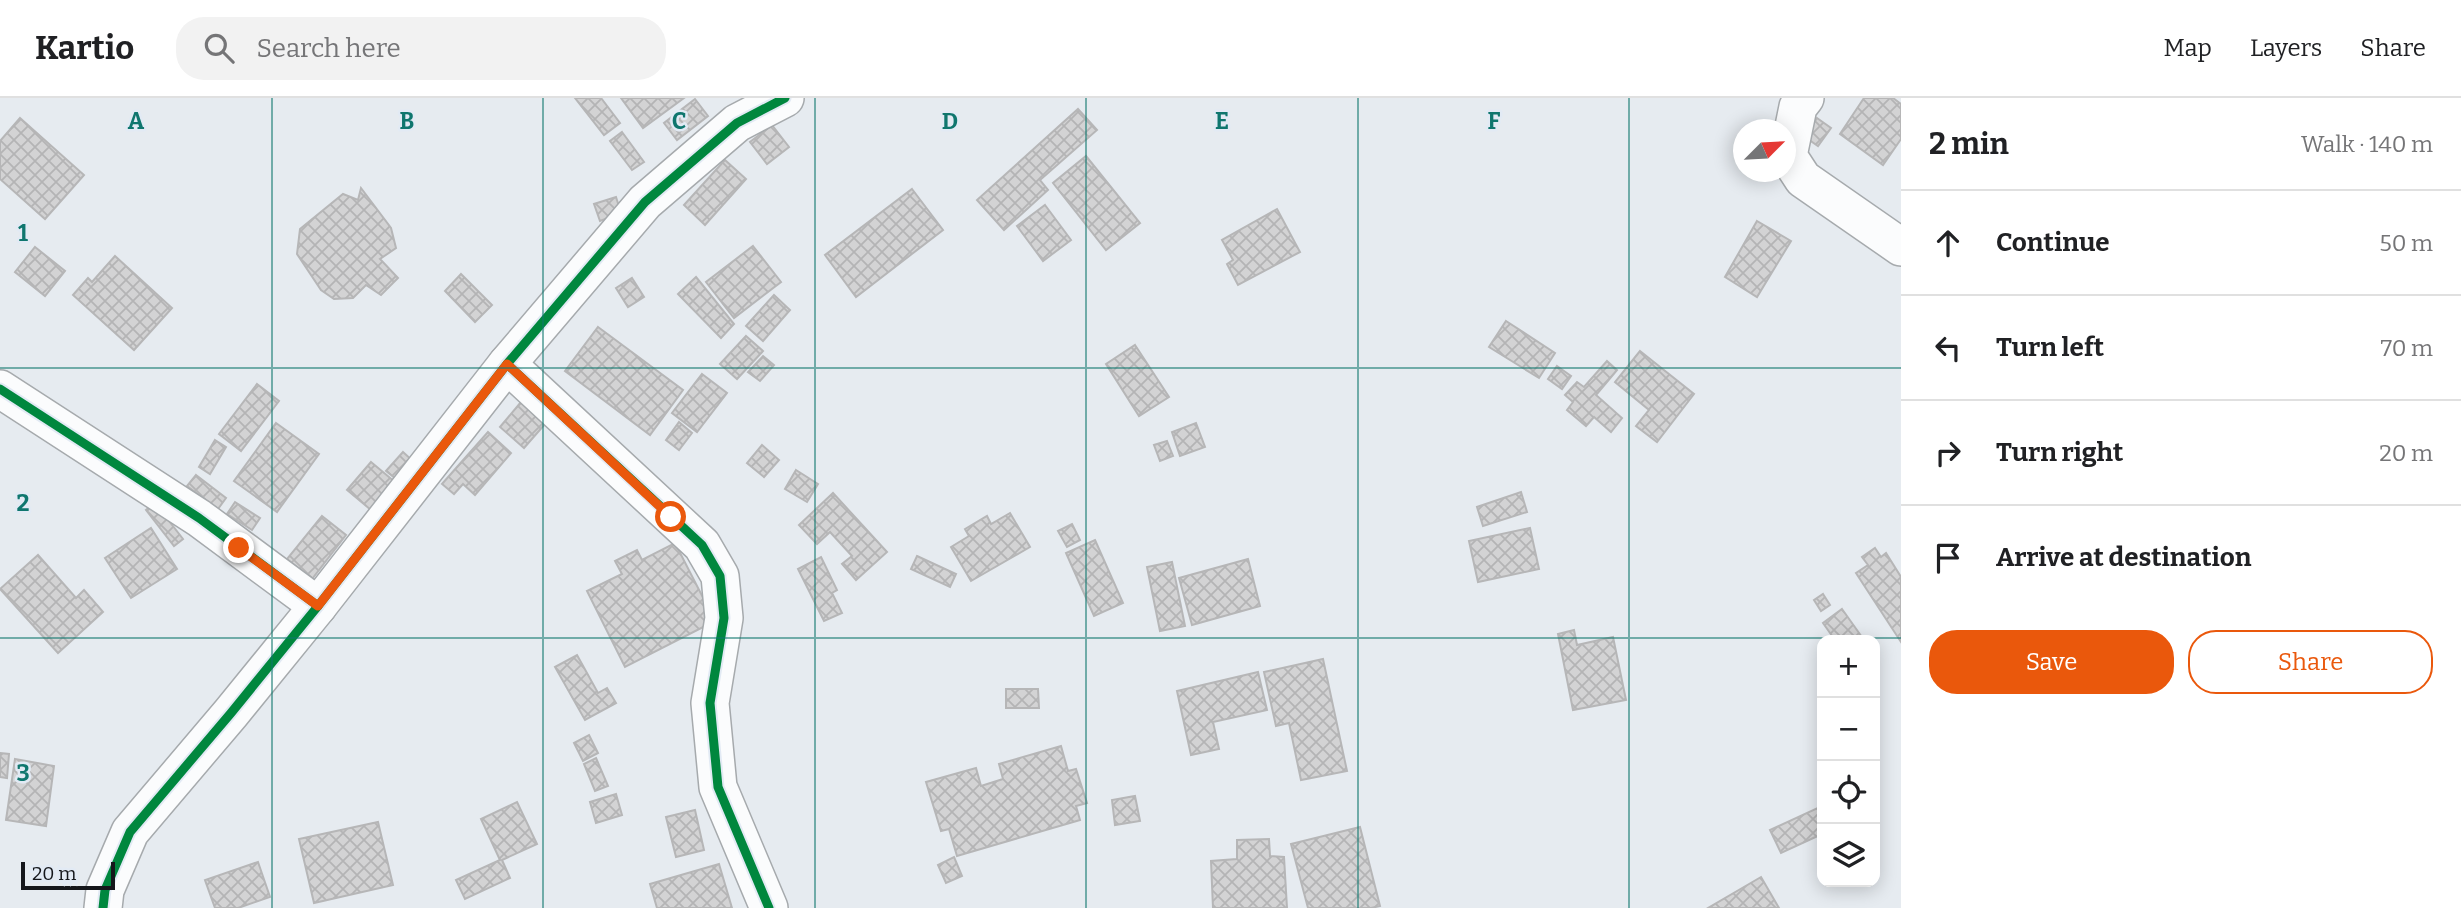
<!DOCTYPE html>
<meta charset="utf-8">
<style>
:root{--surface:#fff;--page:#f2f2f2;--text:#202124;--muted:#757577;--line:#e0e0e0;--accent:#ea580c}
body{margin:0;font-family:Bitter,serif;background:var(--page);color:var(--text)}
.controls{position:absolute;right:21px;bottom:21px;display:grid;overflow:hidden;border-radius:14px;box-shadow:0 4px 18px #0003}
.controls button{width:63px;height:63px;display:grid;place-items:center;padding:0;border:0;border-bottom:2px solid var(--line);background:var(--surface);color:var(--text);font:35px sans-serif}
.compass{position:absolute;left:1733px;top:21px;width:63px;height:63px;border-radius:50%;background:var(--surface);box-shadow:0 4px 18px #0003;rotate:66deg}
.scale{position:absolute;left:21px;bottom:18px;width:94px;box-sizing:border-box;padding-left:7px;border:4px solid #15171b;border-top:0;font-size:19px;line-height:24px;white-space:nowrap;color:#15171b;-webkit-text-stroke:5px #e2eaf4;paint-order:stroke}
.stop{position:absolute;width:21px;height:21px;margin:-16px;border:5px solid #ea580c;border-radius:50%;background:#fff}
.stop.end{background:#ea580c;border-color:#fff;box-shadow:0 2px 7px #0008}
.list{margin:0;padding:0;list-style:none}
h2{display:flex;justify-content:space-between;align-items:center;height:91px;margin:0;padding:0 28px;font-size:30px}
h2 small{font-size:23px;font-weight:400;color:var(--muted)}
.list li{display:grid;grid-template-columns:46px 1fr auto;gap:21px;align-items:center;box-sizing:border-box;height:105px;padding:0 28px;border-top:2px solid var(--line)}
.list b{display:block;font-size:26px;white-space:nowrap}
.list em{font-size:23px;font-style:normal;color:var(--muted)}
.actions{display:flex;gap:14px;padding:21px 28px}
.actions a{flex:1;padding:16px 0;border:2px solid var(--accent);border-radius:28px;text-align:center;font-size:24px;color:var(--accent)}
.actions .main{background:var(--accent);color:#fff}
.icon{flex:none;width:38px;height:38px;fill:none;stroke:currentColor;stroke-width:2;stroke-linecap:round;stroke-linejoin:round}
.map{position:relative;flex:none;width:1901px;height:810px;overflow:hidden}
header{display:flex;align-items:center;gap:42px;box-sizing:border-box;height:98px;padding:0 35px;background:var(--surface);border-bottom:2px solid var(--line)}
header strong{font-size:33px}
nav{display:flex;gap:38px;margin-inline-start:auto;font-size:24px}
.search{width:490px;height:63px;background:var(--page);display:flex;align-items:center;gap:18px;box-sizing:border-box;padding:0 24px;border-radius:28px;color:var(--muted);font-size:26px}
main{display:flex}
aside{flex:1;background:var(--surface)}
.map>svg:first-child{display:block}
.building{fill:url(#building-cross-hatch);stroke:#b6b6b7;stroke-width:2}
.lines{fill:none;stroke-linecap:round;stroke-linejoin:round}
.minor-casing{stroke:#a6aaad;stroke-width:40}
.minor{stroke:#fbfcfd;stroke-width:37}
.cycleway-casing{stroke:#e2eaf4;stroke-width:13}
.cycleway{stroke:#00873e;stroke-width:9}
.route{stroke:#ea580c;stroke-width:9}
.grid{fill:none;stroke:#0f766e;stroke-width:2;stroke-opacity:0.55}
.grid-label{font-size:23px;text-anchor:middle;font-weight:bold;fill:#0f766e;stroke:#e2eaf4;stroke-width:5;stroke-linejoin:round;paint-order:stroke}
</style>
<header>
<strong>Kartio</strong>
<div class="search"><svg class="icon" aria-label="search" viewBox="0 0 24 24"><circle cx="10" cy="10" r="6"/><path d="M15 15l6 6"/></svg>Search here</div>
<nav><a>Map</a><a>Layers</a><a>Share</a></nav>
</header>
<main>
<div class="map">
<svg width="1901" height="810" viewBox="0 0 1901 810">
<defs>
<pattern id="building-cross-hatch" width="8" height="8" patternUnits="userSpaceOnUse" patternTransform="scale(1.75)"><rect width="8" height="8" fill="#d3d3d4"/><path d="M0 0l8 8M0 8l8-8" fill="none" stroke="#b4b4b5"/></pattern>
</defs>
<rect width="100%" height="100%" fill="#e6ebf0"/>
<g class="building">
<path d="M575,0H601L620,25L604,37Z"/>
<path d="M621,0H684L643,30Z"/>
<path d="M1864,0H1893L1901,6V41L1883,67L1840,36Z"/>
<path d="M695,1L708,18L677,42L664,25Z"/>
<path d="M1078,11L1097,32L1040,82L1048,92L1004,132L977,102Z"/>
<path d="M20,20L84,77L45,121L0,81V43Z"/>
<path d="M1817,20L1831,30L1818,48L1805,39Z"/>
<path d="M772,27L789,49L767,66L750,44Z"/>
<path d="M622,34L644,64L632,72L610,43Z"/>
<path d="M1086,58L1140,125L1106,152L1053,85Z"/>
<path d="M725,62L746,81L705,127L684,107Z"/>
<path d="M361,90L391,130L396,150L380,161L398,180L381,197L366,187L353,200L334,201L321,192L297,156L300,131L343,96L358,102Z"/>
<path d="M912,91L943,132L856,199L825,157Z"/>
<path d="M616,99L621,115L600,123L594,106Z"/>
<path d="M1045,107L1071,142L1043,163L1017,128Z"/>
<path d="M1277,111L1300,154L1238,187L1227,166L1233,162L1222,142Z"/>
<path d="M1757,123L1791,143L1757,199L1725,179Z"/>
<path d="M753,148L781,184L734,220L706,184Z"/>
<path d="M35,149L65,173L45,198L15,174Z"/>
<path d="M115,158L172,210L134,252L73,197L88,180L92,184Z"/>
<path d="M461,176L492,207L475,224L445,193Z"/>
<path d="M696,179L734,226L721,240L678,196Z"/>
<path d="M632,180L644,199L628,209L616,190Z"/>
<path d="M774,197L790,212L763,243L746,228Z"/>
<path d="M1506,223L1555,255L1539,280L1489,249Z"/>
<path d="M598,229L683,292L650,337L565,273Z"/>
<path d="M746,238L763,253L737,281L720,266Z"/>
<path d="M1135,247L1169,299L1139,318L1106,266Z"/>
<path d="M1640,253L1694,296L1657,344L1636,328L1649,312L1615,284Z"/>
<path d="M763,258L774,267L760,283L748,274Z"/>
<path d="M1607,263L1617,272L1596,297L1622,320L1611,334L1594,319L1586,328L1567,312L1573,304L1565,297L1577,284L1584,289Z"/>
<path d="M1557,268L1571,278L1562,291L1548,281Z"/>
<path d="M702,276L727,295L697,334L672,315Z"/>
<path d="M257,286L279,303L241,353L219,336Z"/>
<path d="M521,304L545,326L524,350L500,329Z"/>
<path d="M679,324L692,335L679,352L666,342Z"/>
<path d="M276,325L319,356L277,414L234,383Z"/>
<path d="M1196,325L1205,349L1180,358L1172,334Z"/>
<path d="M488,334L511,355L475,397L463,386L454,396L442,386Z"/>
<path d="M215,342L226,349L210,376L199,369Z"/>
<path d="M1167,343L1173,358L1160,363L1154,347Z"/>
<path d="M762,347L779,362L764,379L747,365Z"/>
<path d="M403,354L414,364L397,382L386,373Z"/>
<path d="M371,364L395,384L371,412L347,392Z"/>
<path d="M796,372L818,386L807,404L785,391Z"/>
<path d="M196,377L226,400L218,411L187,388Z"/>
<path d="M1521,394L1527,414L1483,428L1477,409Z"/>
<path d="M833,395L887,454L856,482L842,466L852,458L830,434L817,446L799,427Z"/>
<path d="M235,404L260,420L252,432L227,416Z"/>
<path d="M155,405L183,441L174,448L146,412Z"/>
<path d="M1010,415L1030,449L971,483L951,449L969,438L965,431L987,418L991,426Z"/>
<path d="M322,418L346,437L312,481L287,461Z"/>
<path d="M1072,426L1080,442L1067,449L1058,433Z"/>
<path d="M151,430L177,471L131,500L105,460Z"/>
<path d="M1530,430L1539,471L1478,484L1469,443Z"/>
<path d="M1095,442L1123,505L1094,518L1066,455Z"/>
<path d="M675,445L715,523L625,569L587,493L622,476L615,463L637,452L642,462Z"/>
<path d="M1875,450L1881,459L1886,455L1901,479V544L1856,475L1868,467L1862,459Z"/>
<path d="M38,457L76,500L84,492L103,514L58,555L0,491Z"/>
<path d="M917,458L956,476L950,489L911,471Z"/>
<path d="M821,459L837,492L832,495L842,515L824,523L798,471Z"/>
<path d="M1248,461L1260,508L1192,527L1179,480Z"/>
<path d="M1172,464L1185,528L1160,533L1147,469Z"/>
<path d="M1823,496L1830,507L1821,513L1814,502Z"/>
<path d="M1842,511L1864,542H1835L1823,525Z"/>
<path d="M1574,532L1577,547L1613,539L1626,602L1573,612L1558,536Z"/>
<path d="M577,557L598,595L607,590L616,605L585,622L555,569Z"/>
<path d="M1323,561L1347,673L1301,682L1289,625L1276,628L1264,574Z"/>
<path d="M1258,574L1267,612L1213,624L1219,651L1191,657L1177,593Z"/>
<path d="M1006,591H1038L1039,610H1006Z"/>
<path d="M589,637L598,655L583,663L574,645Z"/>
<path d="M1061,648L1068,673L1076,671L1087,705L1076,708L1080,722L957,758L949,731L941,733L926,684L976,670L981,688L1003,681L999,666Z"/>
<path d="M0,655L9,656L7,680L0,679Z"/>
<path d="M596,660L608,688L595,693L584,666Z"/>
<path d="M15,661L54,668L46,728L6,722Z"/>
<path d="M616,696L622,717L596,725L590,704Z"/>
<path d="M1135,698L1140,723L1115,727L1112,702Z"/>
<path d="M517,704L537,746L502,762L510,780L465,801L456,782L500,762L481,721Z"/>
<path d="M1822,708V736L1781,755L1770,732Z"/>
<path d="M695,712L704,752L676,759L666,719Z"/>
<path d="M378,724L393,787L314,805L299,741Z"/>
<path d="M1360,729L1380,808L1371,810H1308L1291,746Z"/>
<path d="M1269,741L1270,758L1284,759L1287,810H1213L1211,763L1237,761V742Z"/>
<path d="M954,759L962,778L946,785L938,767Z"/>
<path d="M258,764L270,799L238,810H215L205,782Z"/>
<path d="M719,766L732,810H657L650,786Z"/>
<path d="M1761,779L1779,810H1708Z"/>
</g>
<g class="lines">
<g class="minor-casing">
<g id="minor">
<path d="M1805,0L1798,9L1788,58L1803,81L1901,149"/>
<path d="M507,266L702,447L720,478L724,520L710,605L718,689L769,810"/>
<path d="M0,291L199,420L318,508"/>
<path d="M103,810L105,792L130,734L231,615L318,508L507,266L645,104L737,25L785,0"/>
</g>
</g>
<use href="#minor" class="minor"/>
<g class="cycleway-casing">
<g id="cycleway">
<path d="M507,266L702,447L720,478L724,520L710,605L718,689L769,810"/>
<path d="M0,291L199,420L318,508"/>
<path d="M103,810L105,792L130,734L231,615L318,508L507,266L645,104L737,25L785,0"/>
</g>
</g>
<use href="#cycleway" class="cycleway"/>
</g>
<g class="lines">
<path class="route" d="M239,450L318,508L507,266L671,419"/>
</g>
<path class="grid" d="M272,0V810M543,0V810M815,0V810M1086,0V810M1358,0V810M1629,0V810M0,270H1901M0,540H1901"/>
<g class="grid-label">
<text x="136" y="31">A</text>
<text x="407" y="31">B</text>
<text x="679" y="31">C</text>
<text x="950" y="31">D</text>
<text x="1222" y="31">E</text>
<text x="1494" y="31">F</text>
<text x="23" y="143">1</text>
<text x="23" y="413">2</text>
<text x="23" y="683">3</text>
</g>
</svg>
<div class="controls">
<button>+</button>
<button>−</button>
<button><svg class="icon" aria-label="locate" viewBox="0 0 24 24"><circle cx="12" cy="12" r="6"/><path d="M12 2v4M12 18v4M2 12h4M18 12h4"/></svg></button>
<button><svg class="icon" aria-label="layers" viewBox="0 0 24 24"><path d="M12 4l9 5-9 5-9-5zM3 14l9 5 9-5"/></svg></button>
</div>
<svg class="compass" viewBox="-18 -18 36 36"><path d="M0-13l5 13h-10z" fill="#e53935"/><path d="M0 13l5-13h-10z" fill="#757577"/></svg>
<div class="scale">20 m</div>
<div class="stop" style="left:671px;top:419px"></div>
<div class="stop end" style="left:239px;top:450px"></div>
</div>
<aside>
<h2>2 min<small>Walk · 140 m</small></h2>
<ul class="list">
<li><svg class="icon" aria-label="ahead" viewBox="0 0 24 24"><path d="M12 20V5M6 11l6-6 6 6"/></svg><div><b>Continue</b></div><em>50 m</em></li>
<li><svg class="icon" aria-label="left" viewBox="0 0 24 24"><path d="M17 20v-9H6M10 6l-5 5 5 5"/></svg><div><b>Turn left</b></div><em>70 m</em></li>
<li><svg class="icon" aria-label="right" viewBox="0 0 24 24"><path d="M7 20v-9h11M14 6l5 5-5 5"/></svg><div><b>Turn right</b></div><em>20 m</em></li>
<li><svg class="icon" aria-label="arrive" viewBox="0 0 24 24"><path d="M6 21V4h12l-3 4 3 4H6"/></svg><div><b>Arrive at destination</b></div></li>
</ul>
<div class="actions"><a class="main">Save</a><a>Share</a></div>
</aside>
</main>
